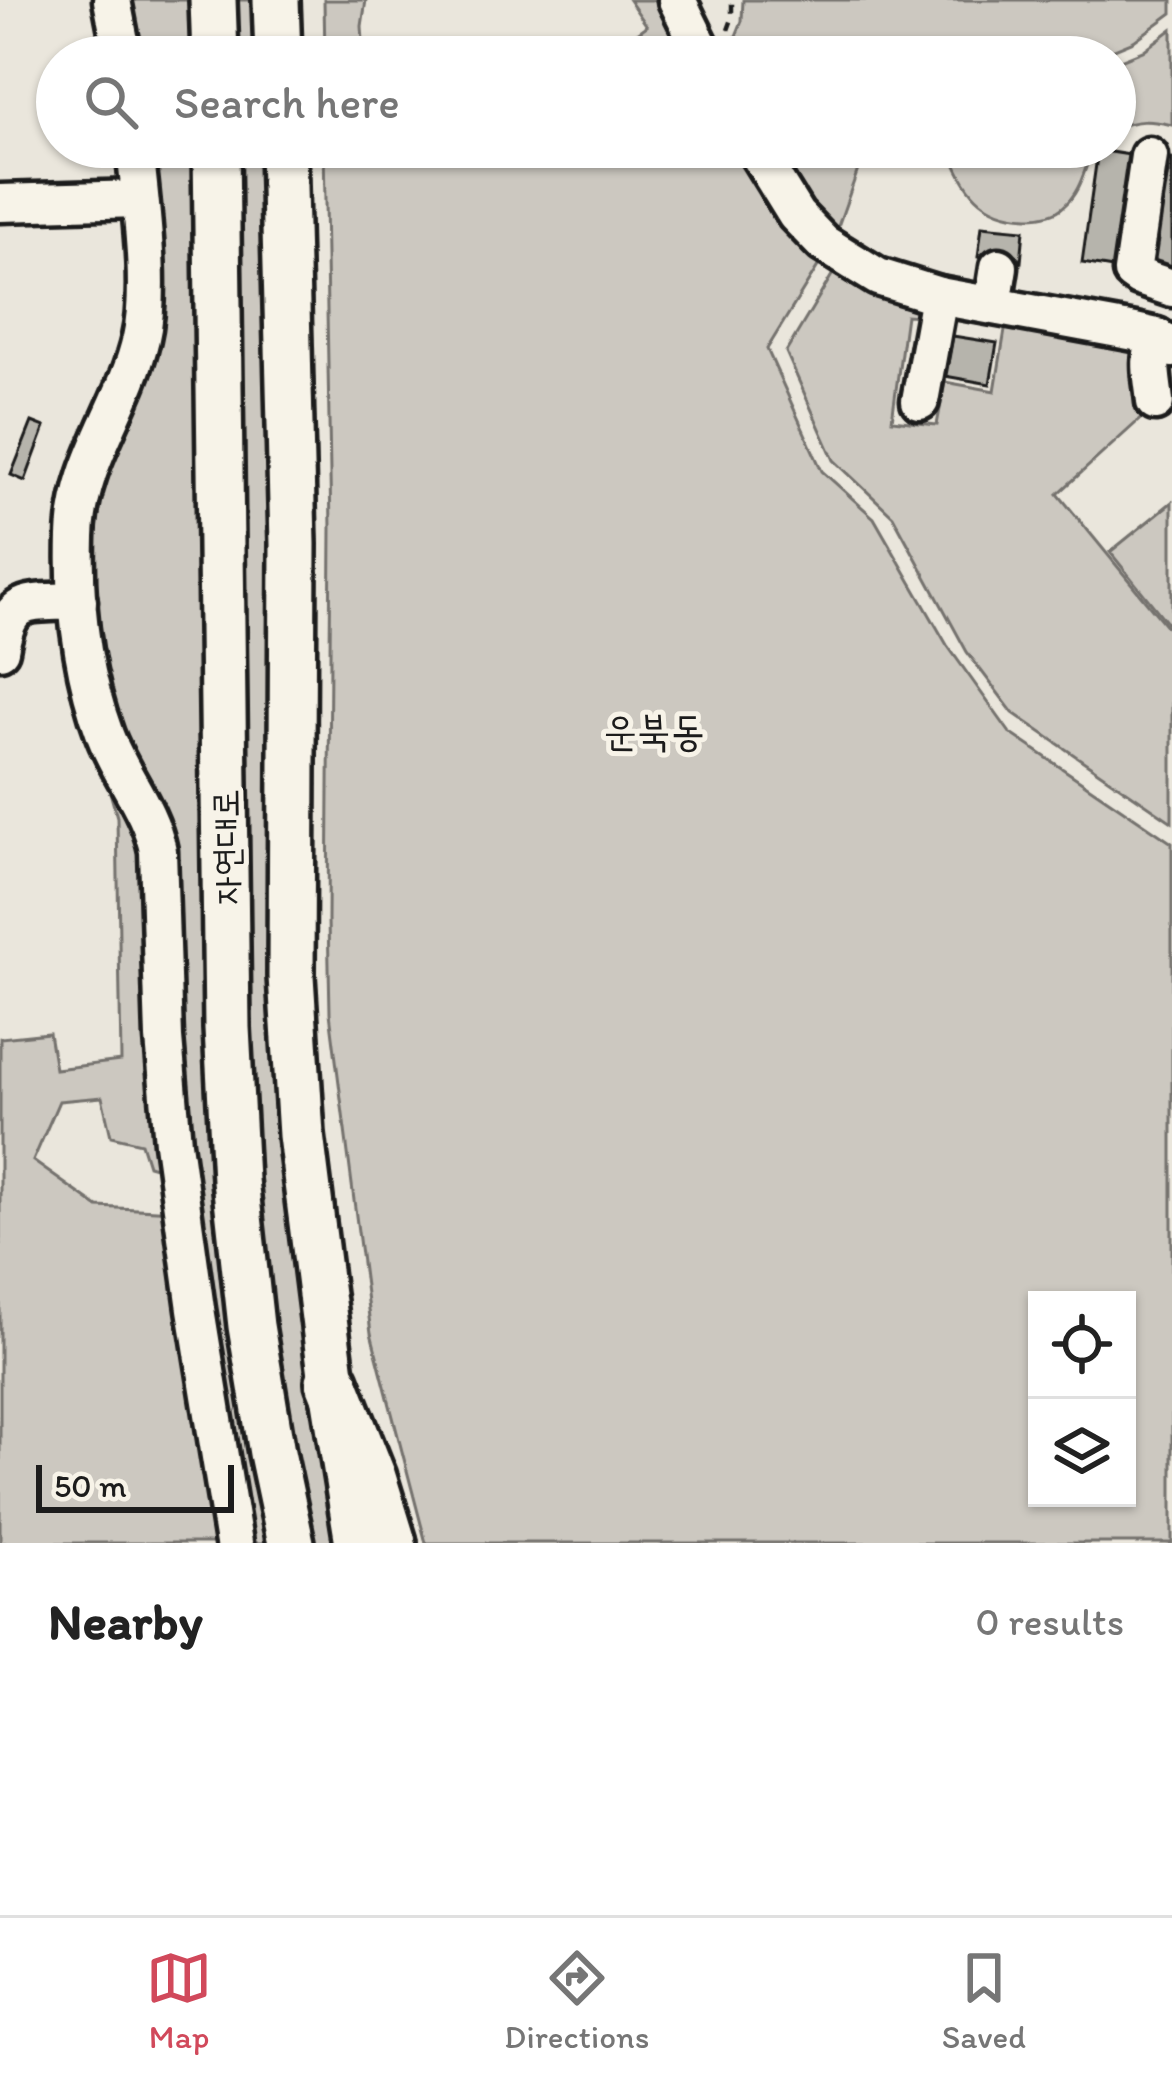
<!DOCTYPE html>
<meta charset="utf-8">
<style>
:root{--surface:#fff;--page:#f6f6f6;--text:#222;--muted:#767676;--line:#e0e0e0;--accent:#d1495b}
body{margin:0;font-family:Itim,"Poor Story",sans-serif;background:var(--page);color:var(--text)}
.controls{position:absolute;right:36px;bottom:36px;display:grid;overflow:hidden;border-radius:0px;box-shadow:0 3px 9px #0004}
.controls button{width:108px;height:108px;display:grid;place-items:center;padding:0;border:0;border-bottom:3px solid var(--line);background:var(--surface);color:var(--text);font:60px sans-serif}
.scale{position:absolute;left:36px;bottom:30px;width:198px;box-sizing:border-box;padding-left:12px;border:6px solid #1c1c1c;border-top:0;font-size:33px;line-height:42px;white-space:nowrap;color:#1c1c1c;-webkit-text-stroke:9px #f7f3e8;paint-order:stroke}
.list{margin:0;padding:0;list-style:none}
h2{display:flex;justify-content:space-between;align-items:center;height:156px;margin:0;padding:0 48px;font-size:51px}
h2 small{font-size:39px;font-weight:400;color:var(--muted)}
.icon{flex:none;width:66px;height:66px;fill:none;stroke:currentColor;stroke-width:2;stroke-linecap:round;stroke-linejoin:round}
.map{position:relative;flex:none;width:1172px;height:1543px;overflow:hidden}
.search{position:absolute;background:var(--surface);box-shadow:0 3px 9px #0004;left:36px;right:36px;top:36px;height:132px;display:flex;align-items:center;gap:30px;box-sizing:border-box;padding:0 42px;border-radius:66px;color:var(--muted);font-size:45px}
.sheet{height:372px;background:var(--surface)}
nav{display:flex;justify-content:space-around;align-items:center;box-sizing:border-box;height:168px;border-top:3px solid var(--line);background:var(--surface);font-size:33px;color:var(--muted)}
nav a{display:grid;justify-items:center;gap:6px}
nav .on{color:var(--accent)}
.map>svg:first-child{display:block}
.green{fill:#ccc8c0;stroke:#74726e;stroke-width:3;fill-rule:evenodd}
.building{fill:#b6b4ac;stroke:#1c1c1c;stroke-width:3}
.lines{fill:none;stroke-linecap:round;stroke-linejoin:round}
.minor-casing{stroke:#1c1c1c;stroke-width:45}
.major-casing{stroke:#1c1c1c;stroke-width:54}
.highway-casing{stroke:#1c1c1c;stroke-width:60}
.path{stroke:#1c1c1c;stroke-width:4.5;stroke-dasharray:9 9;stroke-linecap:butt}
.minor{stroke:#f7f3e8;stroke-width:36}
.major{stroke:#f7f3e8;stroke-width:45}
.highway{stroke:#f7f3e8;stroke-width:51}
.labels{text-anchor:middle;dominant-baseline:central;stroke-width:10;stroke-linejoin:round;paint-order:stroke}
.street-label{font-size:36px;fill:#1c1c1c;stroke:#f7f3e8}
.quarter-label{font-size:42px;fill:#1c1c1c;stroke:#f7f3e8}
</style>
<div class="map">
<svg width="1172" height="1543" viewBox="0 0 1172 1543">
<rect width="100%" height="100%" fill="#eae6dc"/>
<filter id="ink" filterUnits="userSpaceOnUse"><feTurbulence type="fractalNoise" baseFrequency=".00833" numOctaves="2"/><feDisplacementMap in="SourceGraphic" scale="24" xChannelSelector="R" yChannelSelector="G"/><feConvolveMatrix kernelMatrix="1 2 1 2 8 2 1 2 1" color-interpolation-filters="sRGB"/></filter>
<g filter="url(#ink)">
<g class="green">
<path d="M120,0H197L198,57H131Z"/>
<path d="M225,0H257L259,57H226Z"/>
<path d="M324,0H366L362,26L364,57H325Z"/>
<path d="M629,0H659L689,57H486L522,42L586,39L612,51L647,26Z"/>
<path d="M743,0H1172V13L1134,41L1095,57H733L730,51L742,21Z"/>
<path d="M1172,29V125C1151,120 1134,119 1115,129V62L1143,51Z"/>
<path d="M143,147H199L271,1543H243L200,1283L168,881L99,682L91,511L130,395Z"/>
<path d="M228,147H268L281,678L345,1543H303L246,1178Z"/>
<path d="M324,147H738L823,258L767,349L822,471L874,518L947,645L1010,733L1172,843V1543H426L371,1333L330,1013L328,919L331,528ZM1037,1300H1127V1498H1037Z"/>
<path d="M775,147H866L836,232L797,183Z"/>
<path d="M948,147H1094C1084,168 1082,190 1064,206C1055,215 1041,217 1028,217C980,215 965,189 948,147Z"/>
<path d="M835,270L919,303L920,316L906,315L892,420L937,425L945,382L995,391L1007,318L1137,350L1147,413L1058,494L1172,633V822L1013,713L967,652L893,516L834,460L786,352Z"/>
<path d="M1172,502V629L1110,552Z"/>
<path d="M117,789L137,817L169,1171L148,1165L141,1143L111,1136L102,1097L59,1101L33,1161L98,1207L175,1211L227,1543H0V1038L49,1033L55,1069L121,1061L117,817L110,792Z"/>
</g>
<g class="building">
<path d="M1098,150L1136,156L1119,269L1082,263Z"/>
<path d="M1163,158L1172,159V275L1146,271Z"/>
<path d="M982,226L1024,230L1021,262L978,257Z"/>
<path d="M953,336L997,343L990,384L945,376Z"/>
<path d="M32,422L45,427L25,481L11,475Z"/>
</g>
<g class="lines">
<g class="minor-casing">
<g id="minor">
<path d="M112,0L123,57"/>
<path d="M677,0L705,57"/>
<path d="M135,147C140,201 153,287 141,338C125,408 78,461 76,537C74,603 82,673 105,735C120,775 150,809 158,851L164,1038L173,1143L196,1309L234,1543"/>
<path d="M754,147L796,215L823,243L878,277L939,296L1135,332L1157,337L1172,349"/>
<path d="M1149,156L1132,272L1139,277L1172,288"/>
<path d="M0,203L139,199"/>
<path d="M993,305L999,267"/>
<path d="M920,401L939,296"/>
<path d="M1155,402C1153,380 1146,357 1158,338"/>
<path d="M0,650C10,594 29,604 78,601"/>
</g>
</g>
<g class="major-casing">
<g id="major">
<path d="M213,0L215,57"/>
<path d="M276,0L278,57"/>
<path d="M216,147L227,1028L235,1180L251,1326L272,1453L291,1543"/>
<path d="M283,147L293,544L291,976L301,1135L332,1382L358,1543"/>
</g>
</g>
<g class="highway-casing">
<path id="highway" d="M332,1382L370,1478L390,1543"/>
</g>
<path class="path" d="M728,30L732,19V0"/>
<use href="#minor" class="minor"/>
<use href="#major" class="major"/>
<use href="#highway" class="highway"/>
</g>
</g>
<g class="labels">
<g class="street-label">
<text transform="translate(226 847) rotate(-91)">자연대로</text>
</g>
<g class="quarter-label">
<text x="654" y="730">운북동</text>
</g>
</g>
</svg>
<div class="controls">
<button><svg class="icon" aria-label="locate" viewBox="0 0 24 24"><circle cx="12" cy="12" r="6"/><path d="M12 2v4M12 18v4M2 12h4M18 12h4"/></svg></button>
<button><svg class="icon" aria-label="layers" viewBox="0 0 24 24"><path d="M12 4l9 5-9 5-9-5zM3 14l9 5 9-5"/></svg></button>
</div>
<div class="scale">50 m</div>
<div class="search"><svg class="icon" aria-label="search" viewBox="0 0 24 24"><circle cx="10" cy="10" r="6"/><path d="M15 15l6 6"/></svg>Search here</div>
</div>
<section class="sheet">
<h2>Nearby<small>0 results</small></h2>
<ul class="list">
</ul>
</section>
<nav>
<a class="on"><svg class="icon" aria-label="map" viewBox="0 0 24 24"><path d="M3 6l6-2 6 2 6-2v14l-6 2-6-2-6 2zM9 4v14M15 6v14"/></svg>Map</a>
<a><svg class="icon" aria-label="directions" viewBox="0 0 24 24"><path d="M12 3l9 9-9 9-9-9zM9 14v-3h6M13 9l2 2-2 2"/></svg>Directions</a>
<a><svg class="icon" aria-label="saved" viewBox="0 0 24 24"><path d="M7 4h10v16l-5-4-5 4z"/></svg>Saved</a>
</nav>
